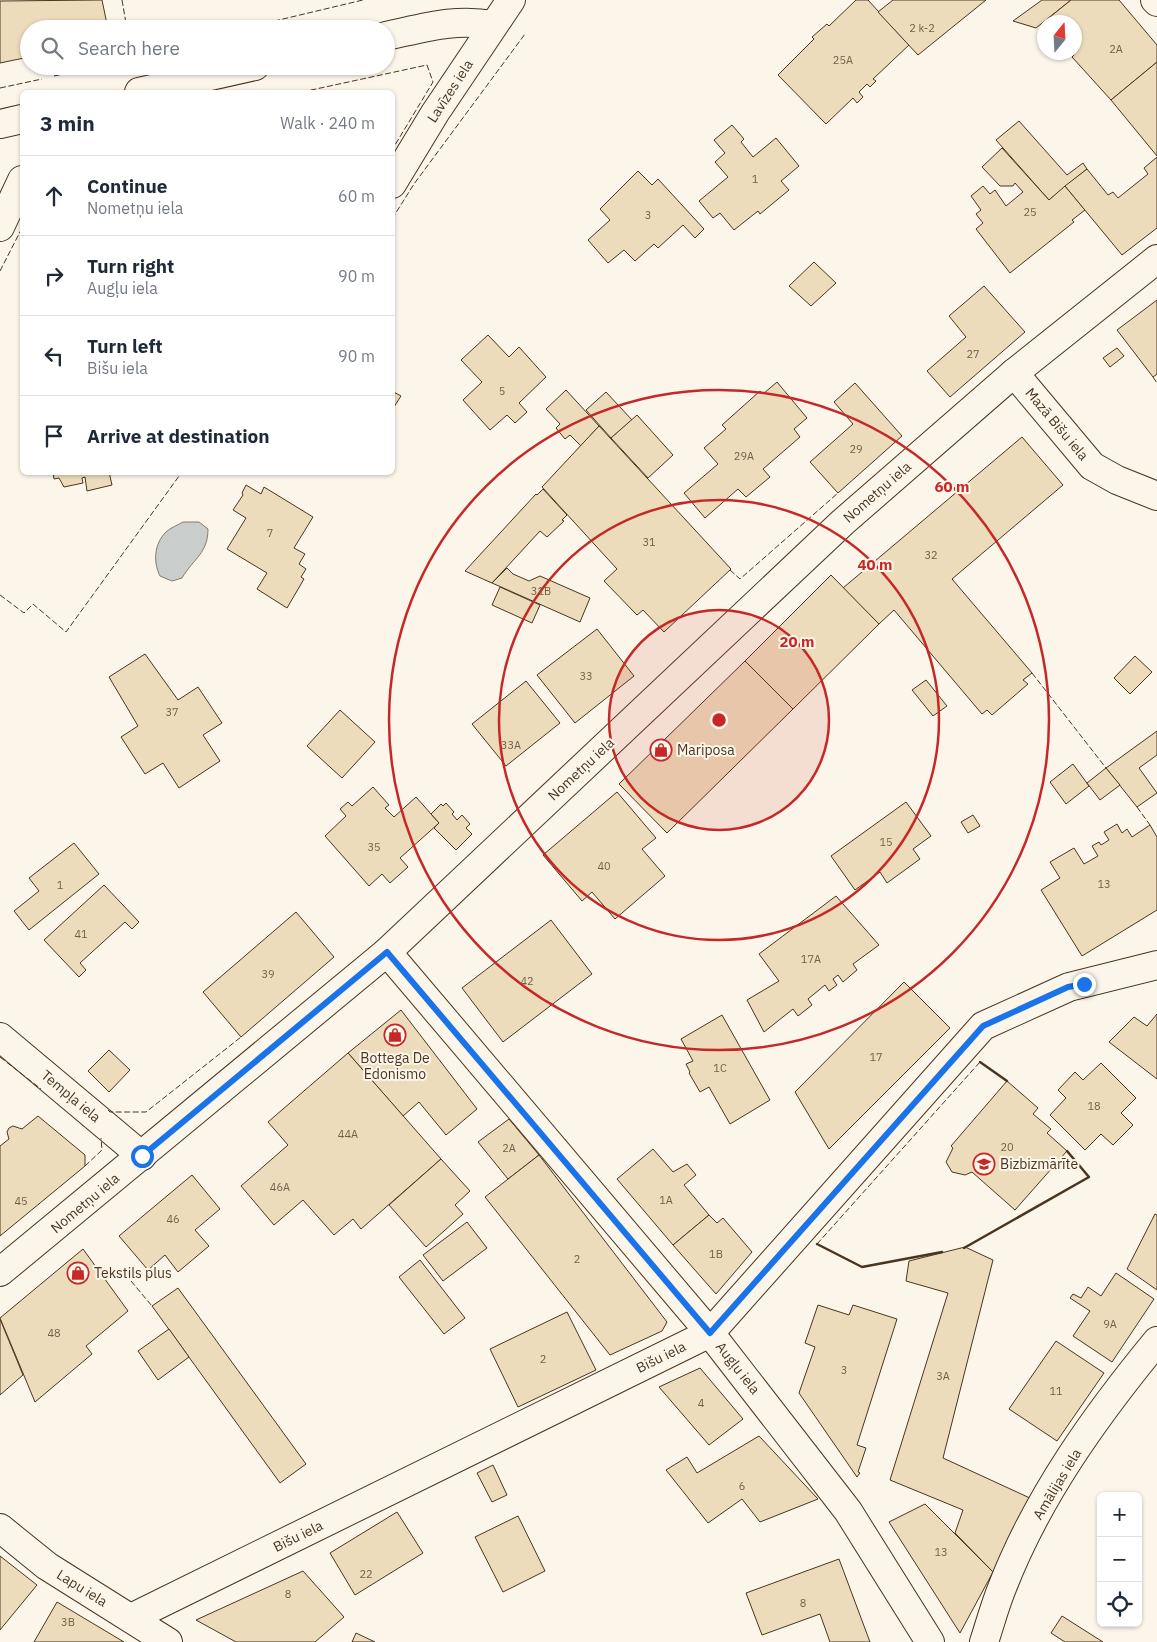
<!DOCTYPE html>
<meta charset="utf-8">
<style>
:root{--surface:#fff;--page:#f2f2f3;--text:#1f2937;--muted:#747a83;--line:#e0e1e3}
body{margin:0;font-family:"IBM Plex Sans",sans-serif;background:var(--page);color:var(--text)}
.controls{position:absolute;right:15px;bottom:15px;display:grid;overflow:hidden;border-radius:8px;box-shadow:0 1px 4px #0004}
.controls button{width:45px;height:45px;display:grid;place-items:center;padding:0;border:0;border-bottom:1px solid var(--line);background:var(--surface);color:var(--text);font:25px sans-serif}
.compass{position:absolute;left:1037px;top:15px;width:45px;height:45px;border-radius:50%;background:var(--surface);box-shadow:0 1px 4px #0004;rotate:18deg}
.stop{position:absolute;width:15px;height:15px;margin:-11px;border:4px solid #1a73e8;border-radius:50%;background:#fff}
.stop.end{background:#1a73e8;border-color:#fff;box-shadow:0 1px 5px #0008}
.list{margin:0;padding:0;list-style:none}
h2{display:flex;justify-content:space-between;align-items:center;height:65px;margin:0;padding:0 20px;font-size:21px}
h2 small{font-size:16px;font-weight:400;color:var(--muted)}
.list li{display:grid;grid-template-columns:32px 1fr auto;gap:15px;align-items:center;box-sizing:border-box;height:80px;padding:0 20px;border-top:1px solid var(--line)}
.list b{display:block;font-size:19px;white-space:nowrap}
.list p{margin:0;font-size:16px;white-space:nowrap;color:var(--muted)}
.list em{font-size:16px;font-style:normal;color:var(--muted)}
.icon{flex:none;width:28px;height:28px;fill:none;stroke:currentColor;stroke-width:2;stroke-linecap:round;stroke-linejoin:round}
.map{position:relative;flex:none;width:1157px;height:1642px;overflow:hidden}
.search{position:absolute;background:var(--surface);box-shadow:0 1px 4px #0004;left:20px;top:20px;width:375px;height:55px;display:flex;align-items:center;gap:12px;box-sizing:border-box;padding:0 18px;border-radius:28px;color:var(--muted);font-size:19px}
.panel{position:absolute;background:var(--surface);box-shadow:0 1px 4px #0004;left:20px;top:90px;width:375px;height:385px;border-radius:8px}
.map>svg:first-child{display:block}
.water{fill:#c9cecd;stroke:#887966}
.building{fill:#ecdcbc;stroke:#4a3520}
.lines{fill:none;stroke-linecap:round;stroke-linejoin:round}
.minor-casing{stroke:#4a3520;stroke-width:30}
.minor{stroke:#fbf6e9;stroke-width:28}
.fence{stroke:#4a3520;stroke-width:1;stroke-dasharray:6 2.5;stroke-linecap:butt}
.wall{stroke:#4a3520;stroke-width:2.5}
.route{stroke:#1a73e8;stroke-width:6}
.ring{fill:none;stroke:#c62828;stroke-width:2.5}
.labels{text-anchor:middle;dominant-baseline:central;stroke-width:4;stroke-linejoin:round;paint-order:stroke}
.number-label{font-size:11px;fill:#725f47}
.street-label{font-size:14px;fill:#4a3520;stroke:#fbf6e9}
.poi-label{font-size:14px;fill:#4a3520;stroke:#fbf6e9;text-anchor:start}
.centre{fill:#c62828;stroke:#fbf6e9;stroke-width:2.5}
.ring-label{font-size:15px;text-anchor:middle;font-weight:bold;fill:#c62828;stroke:#fbf6e9;stroke-width:4;stroke-linejoin:round;paint-order:stroke}
</style>
<div class="map">
<svg width="1157" height="1642" viewBox="0 0 1157 1642">
<rect width="100%" height="100%" fill="#fbf6e9"/>
<path class="water" d="M183,522H199L208,529C208,553 194,558 182,578L172,581L160,576C153,562 154,544 166,532C170,528 178,525 183,522Z"/>
<g class="building">
<path d="M102,0L108,29H29V57L0,63V1Z"/>
<path d="M856,0H868L909,45L873,79L876,81L870,87L867,84L859,92L863,97L857,103L853,98L826,124L778,75L814,39L812,37L827,24L829,26Z"/>
<path d="M893,0H986L918,55L878,12Z"/>
<path d="M1042,0H1071L1036,28L1013,21Z"/>
<path d="M1071,0H1119L1157,45V62L1111,100L1072,57L1074,55L1072,52H1074V22L1045,21Z"/>
<path d="M1157,62V156L1111,100Z"/>
<path d="M1019,121L1067,175L1083,163L1087,169L1049,200L996,140Z"/>
<path d="M732,125L744,139L741,142L753,157L776,138L799,166L781,181L789,190L760,214L758,211L734,230L720,213L713,218L699,201L728,177L715,162L725,153L714,140Z"/>
<path d="M1002,148L1049,200L1065,186L1085,210L1072,220L1074,222L1010,273L976,229L983,223L976,214L981,210L971,196L983,186L990,194L995,190L1006,206L1023,192L1015,183L1013,186H1000L982,167Z"/>
<path d="M1157,157V228L1122,255L1065,186L1087,169L1108,195L1113,192L1118,198L1148,174L1144,168Z"/>
<path d="M638,171L652,185L658,179L704,229L695,238L683,225L658,248L654,244L635,261L624,250L608,263L588,240L610,220L600,209Z"/>
<path d="M814,262L836,283L811,306L789,286Z"/>
<path d="M984,286L1025,332L950,397L927,371L966,337L949,316Z"/>
<path d="M1157,300V374L1153,377L1117,330Z"/>
<path d="M488,335L509,357L519,347L546,377L519,403L527,412L515,423L507,415L490,430L463,400L482,382L461,360Z"/>
<path d="M1117,348L1124,356L1110,367L1103,358Z"/>
<path d="M777,382L807,418L794,429L800,437L763,469L770,477L746,497L738,489L705,518L684,493L718,464L704,448L726,429L722,425L760,391L763,394Z"/>
<path d="M855,383L902,436L838,493L810,462L853,424L834,402Z"/>
<path d="M566,390L599,426L581,446L570,435L565,439L556,428L560,424L546,409Z"/>
<path d="M392,391L401,396L392,410Z"/>
<path d="M606,392L632,420L611,438L586,410Z"/>
<path d="M637,415L673,455L648,478L611,438Z"/>
<path d="M599,426L731,569L664,632L643,610L637,615L604,581L617,569L542,487Z"/>
<path d="M1022,437L1063,485L952,579L1032,673L1023,680L1028,684L992,715L987,710L982,714L894,610L879,624L843,588Z"/>
<path d="M53,472H109L112,485L87,491L85,477L82,478L83,483L64,487L59,478L54,479Z"/>
<path d="M246,485L261,494L264,487L313,517L294,548L305,554L299,564L306,569L301,577L304,579L287,608L257,589L267,573L227,549L246,518L233,510L243,495L242,493Z"/>
<path d="M543,489L567,515L562,520L564,521L547,537L540,531L492,583L465,571L536,494L537,495Z"/>
<path d="M507,568L513,574L529,581L540,576L590,598L580,622L492,583Z"/>
<path d="M831,575L879,624L793,709L745,661Z"/>
<path d="M500,587L540,605L532,623L492,605Z"/>
<path d="M597,629L634,676L575,723L537,675Z"/>
<path d="M145,654L178,700L198,687L222,723L203,735L220,761L179,788L163,763L145,774L121,737L138,726L109,677Z"/>
<path d="M1135,656L1152,672L1130,694L1114,678Z"/>
<path d="M745,661L793,709L667,833L619,784Z"/>
<path d="M926,680L947,706L933,716L912,690Z"/>
<path d="M526,681L560,723L506,766L472,724Z"/>
<path d="M340,710L375,742L342,778L307,746Z"/>
<path d="M1157,731V755L1139,768L1157,793L1137,807L1106,768Z"/>
<path d="M1073,764L1089,786L1066,804L1050,782Z"/>
<path d="M1106,768L1120,785L1100,800L1087,783Z"/>
<path d="M373,787L389,805L385,808L394,817L416,797L439,823L400,858L408,867L390,883L382,874L369,886L325,836L346,816L340,809L348,802L352,806Z"/>
<path d="M617,792L656,838L642,849L665,876L615,919L592,892L582,901L543,855Z"/>
<path d="M906,802L931,836L913,849L920,859L887,883L880,872L855,890L831,856Z"/>
<path d="M446,803L454,812L452,814L457,820L462,815L470,824L466,828L472,834L456,850L434,828L439,823L431,814L441,804L443,806Z"/>
<path d="M973,815L980,826L968,833L961,822Z"/>
<path d="M1117,824L1122,833L1127,829L1132,837L1150,825L1157,837V910L1082,956L1041,890L1060,878L1050,862L1074,848L1084,864L1098,856L1092,846L1099,842L1101,845L1109,840L1104,832Z"/>
<path d="M74,843L99,874L29,930L14,911L39,891L29,878Z"/>
<path d="M104,885L139,922L132,929L125,922L80,963L86,970L79,977L44,940Z"/>
<path d="M836,896L879,945L853,964L857,970L843,982L838,975L833,979L837,985L829,991L825,985L808,999L812,1005L798,1016L793,1009L764,1032L747,1000L779,981L759,954Z"/>
<path d="M296,912L334,957L241,1037L203,992Z"/>
<path d="M551,920L592,974L503,1042L462,988Z"/>
<path d="M904,982L950,1028L829,1149L795,1092Z"/>
<path d="M401,1010L477,1109L446,1135L419,1102L403,1116L348,1053Z"/>
<path d="M1157,1014V1079L1109,1042L1134,1017L1147,1026Z"/>
<path d="M722,1015L770,1100L730,1124L709,1087L700,1092L689,1073L690,1072L686,1064L693,1061L681,1039Z"/>
<path d="M109,1050L130,1070L109,1092L88,1071Z"/>
<path d="M348,1053L441,1159L361,1229L353,1219L334,1235L303,1200L274,1225L241,1186L288,1145L268,1122Z"/>
<path d="M1101,1063L1136,1098L1121,1113L1133,1125L1113,1145L1101,1134L1085,1150L1050,1115L1066,1098L1058,1090L1075,1072L1083,1080Z"/>
<path d="M1007,1081L1038,1108L1033,1114L1051,1129L1047,1133L1067,1151L1015,1210L972,1172L965,1175L952,1172L946,1162L953,1148L951,1146Z"/>
<path d="M38,1116L85,1155V1166L0,1236V1146L9,1139L7,1132L9,1128L13,1126L22,1129Z"/>
<path d="M509,1119L539,1155L508,1179L478,1142Z"/>
<path d="M653,1149L673,1172L687,1164L696,1175L684,1185L709,1215L673,1245L617,1179Z"/>
<path d="M539,1155L667,1322L662,1331L610,1355L485,1197Z"/>
<path d="M441,1159L470,1191L455,1205L463,1214L426,1247L389,1205Z"/>
<path d="M192,1175L220,1209L195,1230L209,1246L178,1272L165,1255L148,1270L119,1236Z"/>
<path d="M1155,1214L1157,1215V1290L1127,1269Z"/>
<path d="M709,1215L717,1223L723,1218L752,1252L716,1294L673,1245Z"/>
<path d="M467,1222L487,1248L443,1281L423,1255Z"/>
<path d="M965,1247L993,1260L943,1458L1032,1499L993,1572L955,1533L963,1510L890,1480L948,1293L906,1281L909,1261Z"/>
<path d="M83,1249L128,1311L86,1346L92,1354L35,1402L0,1318Z"/>
<path d="M420,1260L465,1318L444,1334L399,1277Z"/>
<path d="M1116,1273L1154,1299L1112,1362L1073,1336L1090,1311L1070,1298L1073,1294L1081,1298L1088,1287L1101,1296Z"/>
<path d="M178,1288L306,1464L280,1483L152,1306Z"/>
<path d="M818,1305L849,1315L853,1305L897,1319L857,1445L866,1448L858,1472L860,1473L857,1477L799,1393L815,1347L805,1343Z"/>
<path d="M567,1312L596,1370L518,1407L490,1349Z"/>
<path d="M0,1319L23,1375L0,1395Z"/>
<path d="M169,1329L189,1357L158,1380L138,1351Z"/>
<path d="M1056,1341L1104,1373L1057,1441L1009,1409Z"/>
<path d="M700,1368L743,1419L709,1445L659,1387Z"/>
<path d="M759,1436L818,1499L760,1522L742,1499L708,1523L666,1470L687,1457L697,1473Z"/>
<path d="M493,1465L507,1495L492,1502L477,1473Z"/>
<path d="M925,1504L993,1572L960,1633L889,1522Z"/>
<path d="M397,1512L423,1553L355,1595L330,1553Z"/>
<path d="M518,1516L545,1571L503,1592L475,1537Z"/>
<path d="M0,1556L37,1585L0,1630Z"/>
<path d="M839,1559L870,1642H830L820,1614L762,1635L746,1593Z"/>
<path d="M303,1571L344,1617L315,1642H236L196,1620Z"/>
<path d="M57,1602L124,1642H34Z"/>
<path d="M1062,1616L1103,1642H1065L1051,1633Z"/>
<path d="M356,1633L375,1642H352Z"/>
</g>
<g class="lines">
<g class="minor-casing">
<g id="minor">
<path d="M1155,0L1157,2"/>
<path d="M386,36C424,28 454,18 493,25"/>
<path d="M139,92L255,66"/>
<path d="M0,124L22,119"/>
<path d="M392,184L435,113L511,0"/>
<path d="M0,227L22,180"/>
<path d="M1014,373L1092,466L1117,480L1157,496"/>
<path d="M387,952L710,1333L848,1511L930,1642"/>
<path d="M0,1037L142,1156"/>
<path d="M0,1272L387,952L843,522L1014,373L1157,259"/>
<path d="M0,1528L47,1566L168,1642"/>
<path d="M131,1618L710,1333L983,1026L1069,987L1157,965"/>
<path d="M984,1642C990,1624 995,1605 1002,1588C1037,1497 1096,1415 1157,1341"/>
</g>
</g>
<use href="#minor" class="minor"/>
<g class="fence">
<path d="M122,0L127,29"/>
<path d="M241,29L363,0"/>
<path d="M54,76L102,66"/>
<path d="M0,88L42,79"/>
<path d="M302,92L427,65L433,82L392,150"/>
<path d="M392,219L414,184L525,34"/>
<path d="M0,271L22,228"/>
<path d="M1153,377L1157,383"/>
<path d="M730,570L740,579L838,493"/>
<path d="M0,595L24,613L33,604L66,632L182,472"/>
<path d="M1032,673L1106,768"/>
<path d="M1137,807L1150,825"/>
<path d="M0,1057L41,1089"/>
<path d="M108,1110L110,1112H146L241,1037"/>
<path d="M85,1166L102,1150L101,1138"/>
<path d="M817,1244L980,1062"/>
<path d="M131,1281L152,1306"/>
</g>
<g class="wall">
<path d="M980,1062L1007,1081"/>
<path d="M817,1244L862,1267L942,1252"/>
<path d="M964,1248L1089,1177L1067,1151"/>
</g>
</g>
<g class="lines">
<path class="route" d="M142,1156L387,952L710,1333L983,1026L1068,987L1084,984"/>
</g>
<circle cx="719" cy="720" r="110" fill="#c62828" fill-opacity=".12"/>
<g class="ring">
<circle cx="719" cy="720" r="110"/>
<circle cx="719" cy="720" r="220"/>
<circle cx="719" cy="720" r="330"/>
</g>
<defs>
<g id="shop-ring" transform="scale(1.125)"><circle r="9.5" fill="#fbf6e9" stroke="#c62828" stroke-width="1.5"/><path d="M-5-2.5h2.3a2.7 3.5 0 0 1 5.4 0H5L5.5 6h-11ZM-1.5-2.5h3a1.5 2.3 0 0 0-3 0Z" fill="#c62828"/></g>
<g id="school-ring" transform="scale(1.125)"><circle r="9.5" fill="#fbf6e9" stroke="#c62828" stroke-width="1.5"/><path d="M0-5L7-2L0 1L-7-2ZM-4 1L0 2.5L4 1V4Q0 6-4 4Z" fill="#c62828"/></g>
</defs>
<g fill-rule="evenodd">
<use href="#shop-ring" x="661" y="750"/>
<use href="#shop-ring" x="395" y="1035"/>
<use href="#school-ring" x="984" y="1164"/>
<use href="#shop-ring" x="78" y="1273"/>
</g>
<g class="labels">
<g class="number-label">
<text x="922" y="28">2 k-2</text>
<text x="1116" y="49">2A</text>
<text x="843" y="60">25A</text>
<text x="755" y="179">1</text>
<text x="1030" y="212">25</text>
<text x="648" y="215">3</text>
<text x="973" y="354">27</text>
<text x="502" y="391">5</text>
<text x="856" y="449">29</text>
<text x="744" y="456">29A</text>
<text x="270" y="533">7</text>
<text x="649" y="542">31</text>
<text x="931" y="555">32</text>
<text x="541" y="591">31B</text>
<text x="586" y="676">33</text>
<text x="172" y="712">37</text>
<text x="511" y="745">33A</text>
<text x="886" y="842">15</text>
<text x="374" y="847">35</text>
<text x="604" y="866">40</text>
<text x="1104" y="884">13</text>
<text x="60" y="885">1</text>
<text x="81" y="934">41</text>
<text x="811" y="959">17A</text>
<text x="268" y="974">39</text>
<text x="527" y="981">42</text>
<text x="876" y="1057">17</text>
<text x="720" y="1068">1C</text>
<text x="1094" y="1106">18</text>
<text x="348" y="1134">44A</text>
<text x="1007" y="1147">20</text>
<text x="509" y="1148">2A</text>
<text x="280" y="1187">46A</text>
<text x="666" y="1200">1A</text>
<text x="21" y="1201">45</text>
<text x="173" y="1219">46</text>
<text x="716" y="1254">1B</text>
<text x="577" y="1259">2</text>
<text x="1110" y="1324">9A</text>
<text x="54" y="1333">48</text>
<text x="543" y="1359">2</text>
<text x="844" y="1370">3</text>
<text x="943" y="1376">3A</text>
<text x="1056" y="1391">11</text>
<text x="701" y="1403">4</text>
<text x="742" y="1486">6</text>
<text x="941" y="1552">13</text>
<text x="366" y="1574">22</text>
<text x="288" y="1594">8</text>
<text x="803" y="1603">8</text>
<text x="68" y="1622">3B</text>
</g>
<g class="street-label">
<text transform="translate(450 91) rotate(-57)">Lavīzes iela</text>
<text transform="translate(1057 424) rotate(50)">Mazā Bišu iela</text>
<text transform="translate(877 492) rotate(-41)">Nometņu iela</text>
<text transform="translate(581 769) rotate(-43)">Nometņu iela</text>
<text transform="translate(71 1096) rotate(40)">Tempļa iela</text>
<text transform="translate(85 1203) rotate(-40)">Nometņu iela</text>
<text transform="translate(661 1357) rotate(-26)">Bišu iela</text>
<text transform="translate(738 1368) rotate(52)">Augļu iela</text>
<text transform="translate(1057 1484) rotate(-59)">Amālijas iela</text>
<text transform="translate(298 1536) rotate(-26)">Bišu iela</text>
<text transform="translate(82 1588) rotate(32)">Lapu iela</text>
</g>
<g class="poi-label">
<text x="677" y="750">Mariposa</text>
<text x="395" y="1058" text-anchor="middle">Bottega De<tspan x="395" dy="16">Edonismo</tspan></text>
<text x="1000" y="1164">Bizbizmārīte</text>
<text x="94" y="1273">Tekstils plus</text>
</g>
</g>
<circle cx="719" cy="720" r="8" class="centre"/>
<g class="ring-label">
<text x="952" y="492">60 m</text>
<text x="875" y="570">40 m</text>
<text x="797" y="647">20 m</text>
</g>
</svg>
<div class="controls">
<button>+</button>
<button>−</button>
<button><svg class="icon" aria-label="locate" viewBox="0 0 24 24"><circle cx="12" cy="12" r="6"/><path d="M12 2v4M12 18v4M2 12h4M18 12h4"/></svg></button>
</div>
<svg class="compass" viewBox="-18 -18 36 36"><path d="M0-13l5 13h-10z" fill="#e53935"/><path d="M0 13l5-13h-10z" fill="#747a83"/></svg>
<div class="stop" style="left:142px;top:1156px"></div>
<div class="stop end" style="left:1084px;top:984px"></div>
<div class="search"><svg class="icon" aria-label="search" viewBox="0 0 24 24"><circle cx="10" cy="10" r="6"/><path d="M15 15l6 6"/></svg>Search here</div>
<section class="panel">
<h2>3 min<small>Walk · 240 m</small></h2>
<ul class="list">
<li><svg class="icon" aria-label="ahead" viewBox="0 0 24 24"><path d="M12 20V5M6 11l6-6 6 6"/></svg><div><b>Continue</b><p>Nometņu iela</p></div><em>60 m</em></li>
<li><svg class="icon" aria-label="right" viewBox="0 0 24 24"><path d="M7 20v-9h11M14 6l5 5-5 5"/></svg><div><b>Turn right</b><p>Augļu iela</p></div><em>90 m</em></li>
<li><svg class="icon" aria-label="left" viewBox="0 0 24 24"><path d="M17 20v-9H6M10 6l-5 5 5 5"/></svg><div><b>Turn left</b><p>Bišu iela</p></div><em>90 m</em></li>
<li><svg class="icon" aria-label="arrive" viewBox="0 0 24 24"><path d="M6 21V4h12l-3 4 3 4H6"/></svg><div><b>Arrive at destination</b></div></li>
</ul>
</section>
</div>
